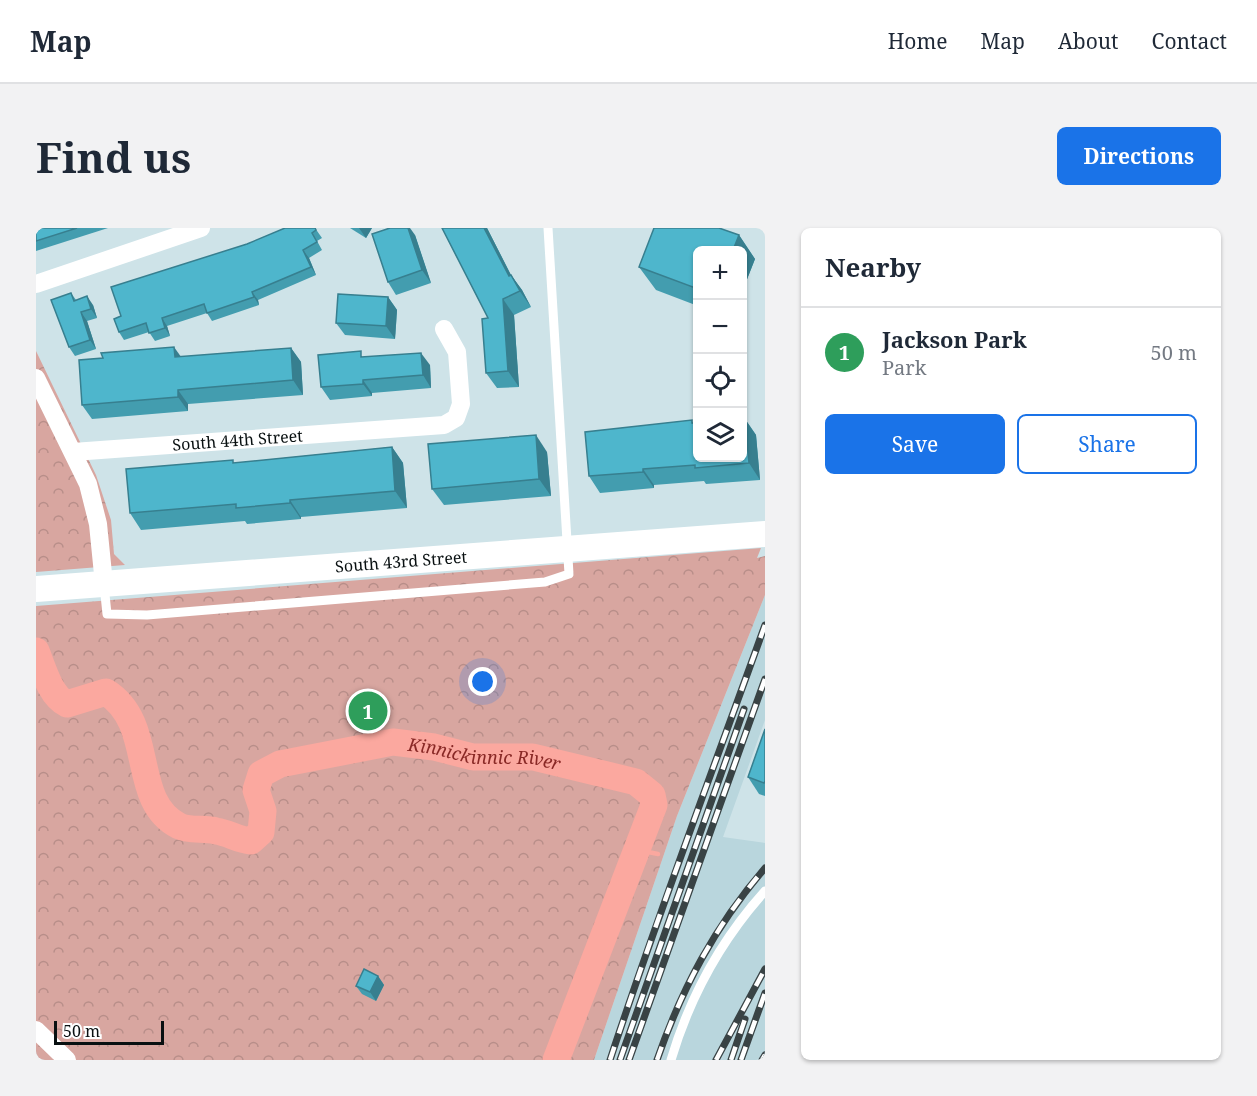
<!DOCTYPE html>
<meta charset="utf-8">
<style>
:root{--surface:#fff;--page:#f2f2f3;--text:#1f2937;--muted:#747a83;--line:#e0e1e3;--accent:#1a73e8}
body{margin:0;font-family:"Noto Serif",serif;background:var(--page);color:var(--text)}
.controls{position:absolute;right:18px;top:18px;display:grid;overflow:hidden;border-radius:9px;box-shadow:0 2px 4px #0004}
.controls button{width:54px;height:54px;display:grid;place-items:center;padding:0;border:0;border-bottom:2px solid var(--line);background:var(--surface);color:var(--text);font:30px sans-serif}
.scale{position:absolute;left:18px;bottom:15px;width:110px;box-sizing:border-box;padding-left:6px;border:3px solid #091011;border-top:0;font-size:16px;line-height:21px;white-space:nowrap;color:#091011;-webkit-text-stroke:4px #fff;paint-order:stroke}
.you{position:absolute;left:447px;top:454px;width:21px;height:21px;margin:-15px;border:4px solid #fff;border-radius:50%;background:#1a73e8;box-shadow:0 0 0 9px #1a73e833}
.badge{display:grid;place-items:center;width:39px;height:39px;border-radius:50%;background:var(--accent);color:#fff;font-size:20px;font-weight:700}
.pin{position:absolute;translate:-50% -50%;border:3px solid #fff;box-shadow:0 2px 6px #0006}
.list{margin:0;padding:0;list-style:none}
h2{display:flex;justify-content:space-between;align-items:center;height:78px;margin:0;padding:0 24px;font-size:26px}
h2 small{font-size:20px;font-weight:400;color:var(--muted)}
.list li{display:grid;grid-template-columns:39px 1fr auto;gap:18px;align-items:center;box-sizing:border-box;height:90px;padding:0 24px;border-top:2px solid var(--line)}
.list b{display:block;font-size:22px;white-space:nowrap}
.list p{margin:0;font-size:20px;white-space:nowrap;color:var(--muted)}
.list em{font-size:20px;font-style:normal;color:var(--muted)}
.actions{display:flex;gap:12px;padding:18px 24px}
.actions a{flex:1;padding:14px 0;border:2px solid var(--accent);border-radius:9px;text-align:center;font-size:21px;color:var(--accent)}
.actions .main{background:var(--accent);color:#fff}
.icon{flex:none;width:33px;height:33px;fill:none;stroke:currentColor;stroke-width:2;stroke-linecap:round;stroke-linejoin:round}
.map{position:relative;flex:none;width:729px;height:832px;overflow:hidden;border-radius:9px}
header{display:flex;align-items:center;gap:36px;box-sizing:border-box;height:84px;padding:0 30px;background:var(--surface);border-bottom:2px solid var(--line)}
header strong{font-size:28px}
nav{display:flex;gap:33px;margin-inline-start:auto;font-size:21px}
.intro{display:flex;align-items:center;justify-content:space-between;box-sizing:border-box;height:144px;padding:0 36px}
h1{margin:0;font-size:42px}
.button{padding:15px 27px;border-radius:9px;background:var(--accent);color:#fff;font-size:21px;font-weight:700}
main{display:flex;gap:36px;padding:0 36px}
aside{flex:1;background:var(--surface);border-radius:9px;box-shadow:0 2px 4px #0004}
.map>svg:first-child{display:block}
.built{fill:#b9d6dd}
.forest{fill:url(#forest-crowns)}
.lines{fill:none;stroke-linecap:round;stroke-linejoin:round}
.stream{stroke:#fba89f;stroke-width:4.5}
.river{stroke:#fba89f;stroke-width:27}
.service{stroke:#fff;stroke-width:9}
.minor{stroke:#fff;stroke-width:18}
.secondary{stroke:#fff;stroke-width:26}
.rail-casing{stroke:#394345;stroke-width:7}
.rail{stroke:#fff;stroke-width:4.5;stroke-dasharray:14;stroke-linecap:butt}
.wall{fill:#439daf}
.shaded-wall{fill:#377f8f}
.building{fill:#4eb6cc;stroke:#377f8f;stroke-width:1.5}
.labels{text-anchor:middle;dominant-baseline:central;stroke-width:5;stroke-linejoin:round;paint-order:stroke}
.street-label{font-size:16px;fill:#091011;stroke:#fff}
.water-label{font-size:18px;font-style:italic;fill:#892926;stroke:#fff}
</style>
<header>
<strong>Map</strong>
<nav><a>Home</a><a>Map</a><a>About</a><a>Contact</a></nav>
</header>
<div class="intro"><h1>Find us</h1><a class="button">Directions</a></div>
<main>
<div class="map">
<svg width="729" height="832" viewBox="0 0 729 832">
<defs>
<pattern id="forest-crowns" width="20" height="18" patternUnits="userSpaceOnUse" patternTransform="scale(1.5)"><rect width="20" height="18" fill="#d8a6a0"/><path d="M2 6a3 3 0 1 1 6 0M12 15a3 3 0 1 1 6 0" fill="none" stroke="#b88e89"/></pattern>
</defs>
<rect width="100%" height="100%" fill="#cee3e8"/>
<path class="built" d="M729,367V492L687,609L729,615V832H558L641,588Z"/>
<g class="forest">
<path d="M0,123L60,247L75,292L78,326L89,337L0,344Z"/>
<path d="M725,320L721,330L729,328V367L641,588L558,832H0V378Z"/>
</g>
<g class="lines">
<path class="stream" d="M602,622L622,626"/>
<path class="river" id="s1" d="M0,423C7,440 14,468 31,476L70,464C121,496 93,573 143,598C153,603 169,600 180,603C193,605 202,612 215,613L225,604L227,583L220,562L225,546L244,536L357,514L398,519L437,529H497L600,554L616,567L618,577L520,832"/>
<g class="service">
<path d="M68,357L71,386L111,387L509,354L533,346L512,0"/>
<path d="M635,832C654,768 684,713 729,663"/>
</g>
<g class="minor">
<path d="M0,56L165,0"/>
<path d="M0,150L52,256L62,296L68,356"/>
<path id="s2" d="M37,224L408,197L420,190L425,176L421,124L408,101"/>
<path d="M0,802L31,832"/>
</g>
<path class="secondary" id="s3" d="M0,361L729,306"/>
<g class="rail-casing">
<g id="rail">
<path d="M574,832C622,686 677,542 729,397"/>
<path d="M584,832L708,481"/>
<path d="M593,832L729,451"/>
<path d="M621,832C646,760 679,698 729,640"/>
<path d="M680,832L729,741"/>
<path d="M695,832L709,791"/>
<path d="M705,832L729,765"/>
<path d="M726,832L729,827"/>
</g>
</g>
<use href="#rail" class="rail"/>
</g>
<g class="wall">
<path d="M0,0H72L0,23Z"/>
<path d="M249,0H279L286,10L281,13L286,22L273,30L280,47L222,72L223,77L176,93L171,85L131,98L134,108L119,113L113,104L88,112L83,104L85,88L211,16Z"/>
<path d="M314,0H336L330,10Z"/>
<path d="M406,0H451L475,47L486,62L495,79L478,87L483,159L461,160L450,145L452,90Z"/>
<path d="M379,7L395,55L360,67L352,54Z"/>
<path d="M703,7L719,31L706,64V22H662V78L620,62L603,39Z"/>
<path d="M35,65L40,72L57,77L61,90L51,93L60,121L39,128L33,119Z"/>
<path d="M352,69L361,82L359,111L309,107L300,95Z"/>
<path d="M255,120L265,134L267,167L152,176V183L56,191L46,177L145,129Z"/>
<path d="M329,129L394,137L395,160L336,165V168L294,172L285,159Z"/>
<path d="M709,191L720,207L724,252L670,256L668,253L618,257V260L564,265L553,248L658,195Z"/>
<path d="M356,219L367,235L371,280L265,289V291L211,296L209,293L105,302L94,285L199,235Z"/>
<path d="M511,224L515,268L408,277L396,261Z"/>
<path d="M729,501V568L723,566L712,549Z"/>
<path d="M342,748L348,757L340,773L326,766L320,758Z"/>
</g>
<g class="shaded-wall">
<path d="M323,0H336L330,10Z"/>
<path d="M372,0H374L379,7L395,55L386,42Z"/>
<path d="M448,0H451L478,53L475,47L486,62L495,79L473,48Z"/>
<path d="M703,7L719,31L706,64V22H697Z"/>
<path d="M267,22L273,30L280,47L275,39Z"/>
<path d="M216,64L222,72L223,77L218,69Z"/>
<path d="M51,68L57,77L61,90L55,81Z"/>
<path d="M352,69L361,82L359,111L350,98Z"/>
<path d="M467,71L478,87L483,159L472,143Z"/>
<path d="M45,84L51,93L60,121L54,112Z"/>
<path d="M126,90L131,98L134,108L129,100Z"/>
<path d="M138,119L148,133L139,129Z"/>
<path d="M255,120L265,134L267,167L257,152Z"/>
<path d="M385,125L394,137L395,160L387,147Z"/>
<path d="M327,152L336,165V168L327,156Z"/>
<path d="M142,162L152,176V183L142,169Z"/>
<path d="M709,191L720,207L724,252L713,235Z"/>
<path d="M500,207L511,224L515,268L503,251Z"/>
<path d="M356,219L367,235L371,280L359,263Z"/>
<path d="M607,241L618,257V260L607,244Z"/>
<path d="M254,272L265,289V291L254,275Z"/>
<path d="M342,748L348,757L340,773L334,764Z"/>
</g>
<g class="building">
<path d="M0,0H41L0,13Z"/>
<path d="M249,0H279L280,2L276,5L281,14L267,22L275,39L216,64L218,69L171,85L168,76L126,90L129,100L113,105L110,95L83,104L78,91L85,88L75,59L211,16Z"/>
<path d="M354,0H372L386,42L352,54L336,6Z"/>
<path d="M406,0H448L473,48L475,47L484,63L467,71L472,143L450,145L446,91L452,90Z"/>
<path d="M618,0H683L703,7L697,22H662V61L603,39Z"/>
<path d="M35,65L38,73L51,68L55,81L45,84L54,112L33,119L15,72Z"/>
<path d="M302,66L352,69L350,98L300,95Z"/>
<path d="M138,119L139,129L255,120L257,152L142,162V169L46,177L43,132L67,130L65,125Z"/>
<path d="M325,123V129L385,125L387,147L327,152V156L285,159L282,127Z"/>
<path d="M706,191H709L713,235L659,240V237L607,241V244L553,248L549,204L656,192V195H662V230H706Z"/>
<path d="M500,207L503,251L396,261L392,216Z"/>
<path d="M356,219L359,263L254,272V275L200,280V276L94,285L90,241L197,232V235Z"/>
<path d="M729,501V553L728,555L712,549Z"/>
<path d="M328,741L342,748L334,764L320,758Z"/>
</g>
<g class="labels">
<g class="street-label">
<text stroke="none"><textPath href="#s2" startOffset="165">South 44th Street</textPath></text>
<text stroke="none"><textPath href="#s3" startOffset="366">South 43rd Street</textPath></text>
</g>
<g class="water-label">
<text stroke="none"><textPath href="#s1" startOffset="638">Kinnickinnic River</textPath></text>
</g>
</g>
</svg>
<div class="controls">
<button>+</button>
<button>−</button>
<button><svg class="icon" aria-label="locate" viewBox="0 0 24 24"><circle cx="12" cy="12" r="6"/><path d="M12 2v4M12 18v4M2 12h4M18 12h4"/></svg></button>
<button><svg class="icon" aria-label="layers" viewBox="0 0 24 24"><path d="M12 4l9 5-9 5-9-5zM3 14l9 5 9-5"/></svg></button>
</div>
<div class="scale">50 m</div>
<div class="you"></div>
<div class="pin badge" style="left:332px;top:483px;background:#2e9e5b">1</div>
</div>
<aside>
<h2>Nearby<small></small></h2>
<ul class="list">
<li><span class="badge" style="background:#2e9e5b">1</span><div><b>Jackson Park</b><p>Park</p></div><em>50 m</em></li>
</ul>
<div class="actions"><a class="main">Save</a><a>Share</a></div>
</aside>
</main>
